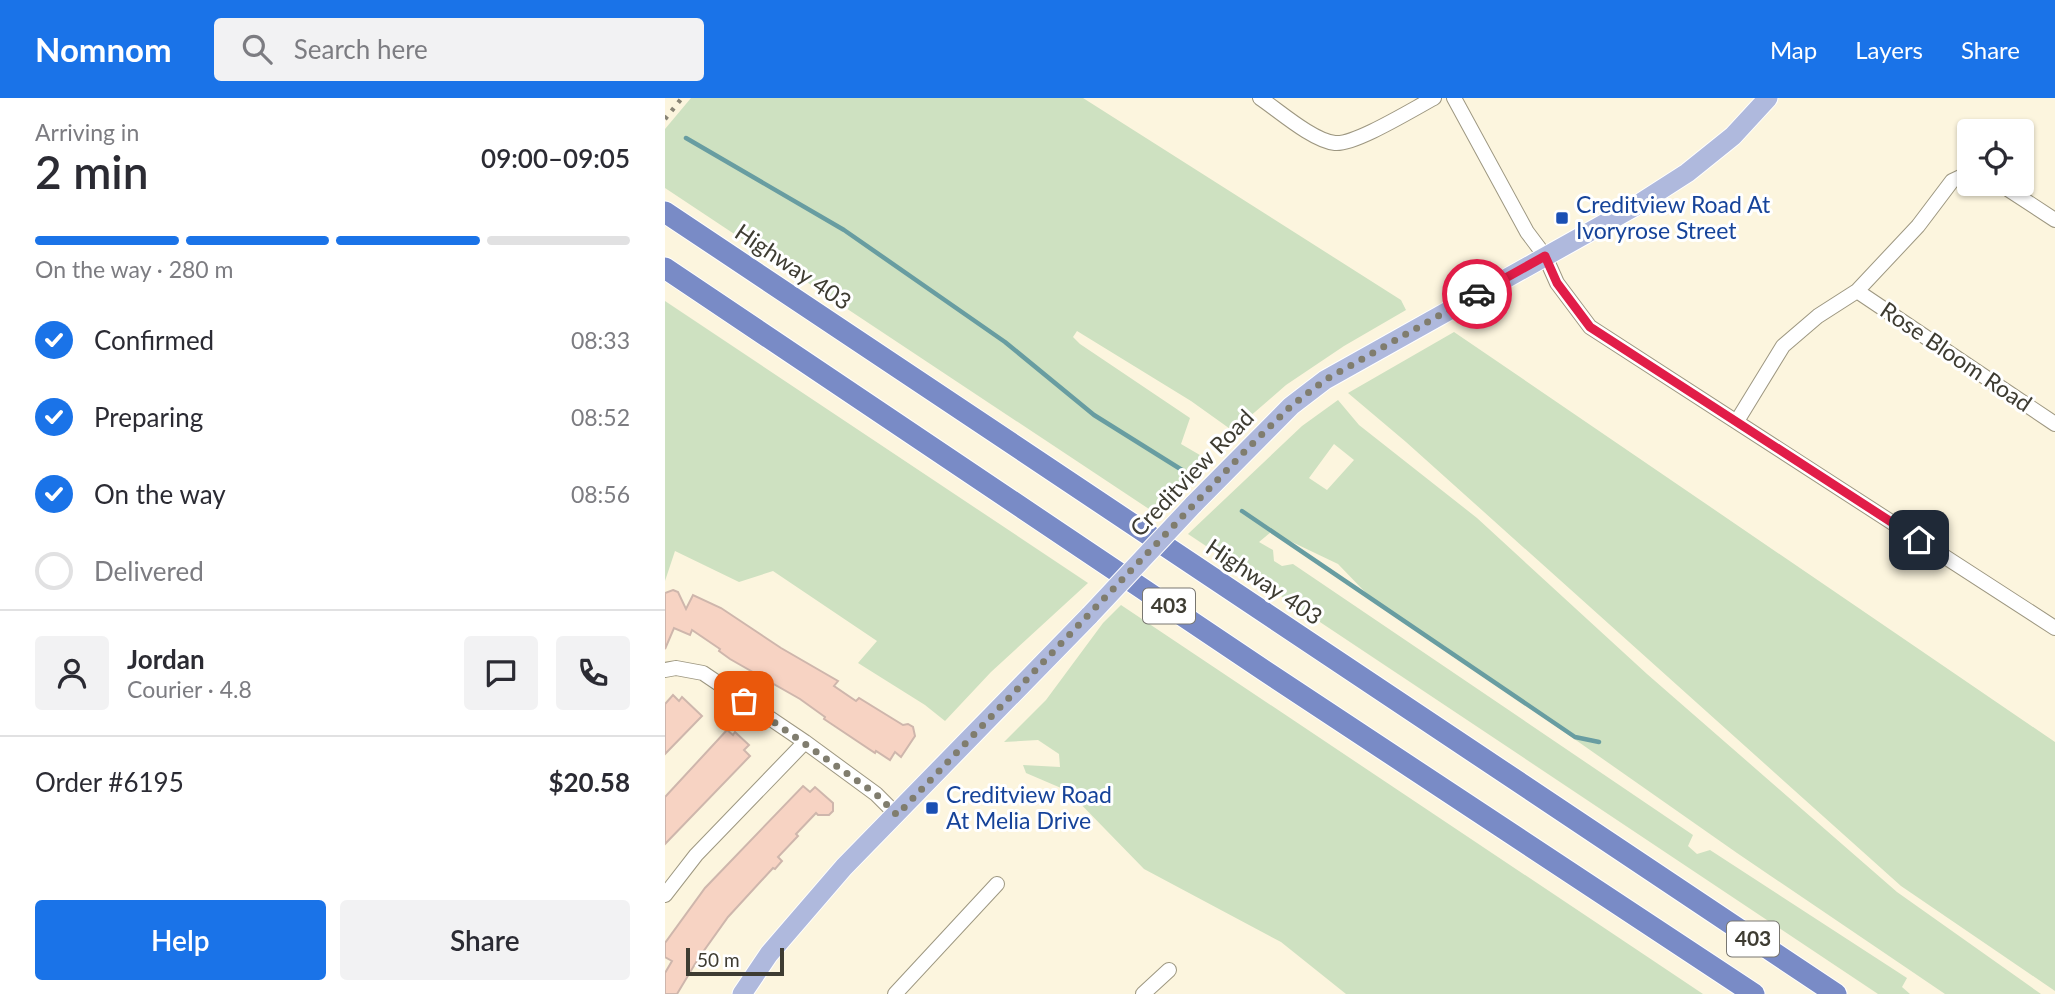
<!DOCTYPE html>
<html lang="en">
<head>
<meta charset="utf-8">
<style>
	body { margin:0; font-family:Lato,sans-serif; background:#f2f2f3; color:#2b2b33; height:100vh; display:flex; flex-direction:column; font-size:26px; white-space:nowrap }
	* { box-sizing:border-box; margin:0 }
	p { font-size:23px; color:#7c7c81 }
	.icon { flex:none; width:38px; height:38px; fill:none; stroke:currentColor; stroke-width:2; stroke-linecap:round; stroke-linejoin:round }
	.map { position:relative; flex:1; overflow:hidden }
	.sheet { display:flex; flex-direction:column; background:#fff; width:665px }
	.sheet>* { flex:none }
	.fabs { position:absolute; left:1292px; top:21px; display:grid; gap:14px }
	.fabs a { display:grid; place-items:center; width:77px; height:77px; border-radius:7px; background:#fff; box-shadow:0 2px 5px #0004; font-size:35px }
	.scale { position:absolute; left:21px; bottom:18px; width:98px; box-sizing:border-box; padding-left:7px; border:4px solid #3e3c32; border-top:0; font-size:19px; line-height:24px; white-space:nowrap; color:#3e3c32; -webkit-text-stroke:5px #fff; paint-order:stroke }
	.pin { position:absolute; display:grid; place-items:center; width:60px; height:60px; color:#fff; margin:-30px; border-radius:14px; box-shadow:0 4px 10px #0006 }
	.courier { position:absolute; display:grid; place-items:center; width:70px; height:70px; margin:-35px; border:5px solid #e11d48; border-radius:50%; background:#fff; color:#222; box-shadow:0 2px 9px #0007 }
	.headline em { font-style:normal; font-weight:600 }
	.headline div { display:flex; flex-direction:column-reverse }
	.headline { display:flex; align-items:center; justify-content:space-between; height:119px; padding:0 35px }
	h1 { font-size:46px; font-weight:600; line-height:52px }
	.bar { display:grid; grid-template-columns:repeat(4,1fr); gap:10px 7px; align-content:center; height:84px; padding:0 35px }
	.bar i { height:9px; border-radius:5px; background:#e1e1e2 }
	.bar .current { background:#1a73e8 }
	.bar p { grid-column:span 4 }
	.line { display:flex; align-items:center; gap:18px; padding:0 35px; border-top:2px solid #e1e1e2 }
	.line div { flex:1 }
	.round { display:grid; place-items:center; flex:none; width:74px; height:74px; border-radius:7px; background:#f2f2f3 }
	ol { padding:0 35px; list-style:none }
	li { display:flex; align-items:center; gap:21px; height:77px }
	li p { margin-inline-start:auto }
	li .icon { padding:7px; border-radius:50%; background:#1a73e8; color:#fff; stroke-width:4 }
	li:last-child { color:#7c7c81 }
	li i { width:38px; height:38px; border:4px solid #e1e1e2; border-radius:50% }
	.button { display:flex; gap:14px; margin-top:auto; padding:14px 35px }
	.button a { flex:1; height:80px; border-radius:7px; background:#1a73e8; color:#fff; font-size:28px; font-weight:600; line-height:80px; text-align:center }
	.button a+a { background:#f2f2f3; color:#2b2b33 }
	header { display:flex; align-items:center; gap:42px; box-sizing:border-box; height:98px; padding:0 35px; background:#1a73e8; color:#fff }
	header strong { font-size:33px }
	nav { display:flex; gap:38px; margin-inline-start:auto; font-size:24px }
	.search { width:490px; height:63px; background:#f2f2f3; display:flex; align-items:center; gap:18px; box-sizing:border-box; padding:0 24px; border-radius:7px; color:#7c7c81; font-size:26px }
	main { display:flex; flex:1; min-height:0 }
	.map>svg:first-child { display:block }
	.green { fill:#cee1c1; fill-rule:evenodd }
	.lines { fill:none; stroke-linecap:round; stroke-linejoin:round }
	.stream { stroke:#689da1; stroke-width:4.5 }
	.building { fill:#f7d3c3; stroke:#ceb6ac; stroke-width:2 }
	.minor-casing { stroke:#9d9781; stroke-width:16 }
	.major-casing { stroke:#fff; stroke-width:21 }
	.highway-casing { stroke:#fff; stroke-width:23 }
	.minor { stroke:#fff; stroke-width:14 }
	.major { stroke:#afb9dd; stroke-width:19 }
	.highway { stroke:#798bc6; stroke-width:21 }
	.rail { stroke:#888475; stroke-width:4.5; stroke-dasharray:3.5 7; stroke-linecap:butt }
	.major-bridge-casing { stroke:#fff; stroke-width:21; stroke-linecap:butt }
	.major-bridge { stroke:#afb9dd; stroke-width:19 }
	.done { stroke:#807d6e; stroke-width:7; stroke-dasharray:0 12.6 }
	.route { stroke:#e11d48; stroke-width:9 }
	.transit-dot { fill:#1a4fb4; stroke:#fff; stroke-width:2.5 }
	.labels { text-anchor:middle; stroke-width:6; stroke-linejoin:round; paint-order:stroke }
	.shield { fill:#fff; stroke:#787670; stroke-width:2 }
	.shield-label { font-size:21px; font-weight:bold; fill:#3e3c32 }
	.transit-label { font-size:23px; fill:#164399; stroke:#fff; text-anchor:start }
	.street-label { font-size:23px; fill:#3e3c32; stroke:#fff }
</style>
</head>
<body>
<header>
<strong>Nomnom</strong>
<div class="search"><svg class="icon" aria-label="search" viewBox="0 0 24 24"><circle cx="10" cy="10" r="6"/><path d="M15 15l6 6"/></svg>Search here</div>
<nav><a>Map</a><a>Layers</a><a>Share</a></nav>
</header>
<main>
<section class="sheet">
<div class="headline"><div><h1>2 min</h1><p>Arriving in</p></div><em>09:00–09:05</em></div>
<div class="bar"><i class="current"></i><i class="current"></i><i class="current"></i><i></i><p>On the way · 280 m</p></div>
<ol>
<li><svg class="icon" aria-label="check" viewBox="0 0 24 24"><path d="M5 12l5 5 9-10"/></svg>Confirmed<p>08:33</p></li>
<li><svg class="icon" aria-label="check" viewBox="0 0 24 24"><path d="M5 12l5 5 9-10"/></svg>Preparing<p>08:52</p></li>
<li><svg class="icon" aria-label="check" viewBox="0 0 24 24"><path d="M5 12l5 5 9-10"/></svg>On the way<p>08:56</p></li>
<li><i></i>Delivered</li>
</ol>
<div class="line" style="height:126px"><a class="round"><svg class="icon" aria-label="person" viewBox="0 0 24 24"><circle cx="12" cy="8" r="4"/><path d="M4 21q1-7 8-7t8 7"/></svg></a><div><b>Jordan</b><p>Courier · 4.8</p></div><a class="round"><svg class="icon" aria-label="chat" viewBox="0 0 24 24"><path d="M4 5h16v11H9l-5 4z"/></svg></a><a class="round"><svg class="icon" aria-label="phone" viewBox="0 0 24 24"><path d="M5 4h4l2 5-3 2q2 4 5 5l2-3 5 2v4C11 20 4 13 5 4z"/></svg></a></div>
<div class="line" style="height:91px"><div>Order #6195</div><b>$20.58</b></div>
<div class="button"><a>Help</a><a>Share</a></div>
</section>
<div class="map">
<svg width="1390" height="896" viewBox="0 0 1390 896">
	<rect width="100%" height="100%" fill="#fcf5de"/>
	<path class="green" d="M26,0H418L736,202L741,212L679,248L621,287L568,333L526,303L412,233L408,239L415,246L525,320L516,346L540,360L490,415L0,90V31Z
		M0,203L423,485L326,574L280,623L260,607L193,565L212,543L108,473L74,484L10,453L0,483Z
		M789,234L1390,644V893L1236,788L741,344L683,295Z
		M673,302L694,327L812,420L982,576L1232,794L1376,896H1280L1072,755L701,495L673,466L606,434L594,444L608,452L609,463L617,468L628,466L1028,737L1023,748L1032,756L1045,752L1242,880L1237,889L1245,896H1213L523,436L637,328ZM669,346L689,362L662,392L644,380Z
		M456,507L1038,896H681L616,844L479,771L403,693L361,675L358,667L395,669L394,656L373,642L339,644L381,602L438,525Z"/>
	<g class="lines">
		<path class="stream" d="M21,40L179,132L340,244L429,317L517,372
			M577,413L910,639L934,644"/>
	</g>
	<path class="building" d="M8,492L13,494L21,511L28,497L56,510L116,550L173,583L169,588L191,603L194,600L238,627L243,626L248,629L250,638L236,659L230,654L225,662L211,653L210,655L159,621L160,619L135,601L65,561L54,553L55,551L27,532L25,537L9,530L0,551V495Z
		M8,597L14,603L17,599L37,618L0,656V606Z
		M62,632L68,637L70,634L84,647L79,652L85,658L0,746V699Z
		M138,688L145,694L150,689L168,705V713L164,717H153L151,715L131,736L133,738L113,759L117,763L110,771L108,770L63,819L33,861L12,896H0V875L7,863L0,859V845L40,790Z"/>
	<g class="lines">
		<g class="minor-casing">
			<path id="minor" d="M595,0C613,12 648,43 670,45C690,47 748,11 769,0
				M789,0L862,134L880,158L892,185L925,229L1390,530
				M1335,86L1390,122
				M1192,193L1390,326
				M1072,323L1118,248L1153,218L1192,193L1253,128L1287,83L1304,75
				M0,572L11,570L38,575L140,644L211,696L232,717
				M0,797L31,757L140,644
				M230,896L332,786
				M478,896L504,872"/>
		</g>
		<g class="major-casing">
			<path id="major" d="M528,407L626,308L660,282L969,109L1022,75L1068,38L1103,0
				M77,896L104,856L179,769L425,517"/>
		</g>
		<g class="highway-casing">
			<path id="highway" d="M0,114L1171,896
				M0,170L600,573L1089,896"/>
		</g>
		<use href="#minor" class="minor"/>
		<use href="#major" class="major"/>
		<use href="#highway" class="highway"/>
		<path class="rail" d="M0,21L17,0"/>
		<g class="major-bridge-casing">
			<path id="major-bridge" d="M425,517L528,407"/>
		</g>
		<use href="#major-bridge" class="major-bridge"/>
	</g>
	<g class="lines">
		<path class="done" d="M79,603L211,696L232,717L582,351L626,308L660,282L812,196"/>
		<path class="route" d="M812,196L880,158L892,185L925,229L1254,442"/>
	</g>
	<g class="transit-dot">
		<rect x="890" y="113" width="14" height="14" rx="3.5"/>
		<rect x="260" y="703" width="14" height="14" rx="3.5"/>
	</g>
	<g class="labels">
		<g class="shield">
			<rect x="478" y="490.5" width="52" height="35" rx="5"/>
			<rect x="1062" y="823.5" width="52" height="35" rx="5"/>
		</g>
		<g class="shield-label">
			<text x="504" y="515">403</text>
			<text x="1088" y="848">403</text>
		</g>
		<g class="transit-label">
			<text x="911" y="115">Creditview Road At<tspan x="911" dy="26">Ivoryrose Street</tspan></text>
			<text x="281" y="705">Creditview Road<tspan x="281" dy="26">At Melia Drive</tspan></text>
		</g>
		<g class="street-label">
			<text transform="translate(128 169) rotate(34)" y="8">Highway 403</text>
			<text transform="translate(1291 259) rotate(34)" y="8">Rose Bloom Road</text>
			<text transform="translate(527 375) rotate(-46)" y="8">Creditview Road</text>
			<text transform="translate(599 484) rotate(34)" y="8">Highway 403</text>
		</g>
	</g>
</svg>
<div class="fabs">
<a><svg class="icon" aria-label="locate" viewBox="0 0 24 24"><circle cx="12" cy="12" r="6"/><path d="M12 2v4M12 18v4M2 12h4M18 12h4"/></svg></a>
</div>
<div class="scale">50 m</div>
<div class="pin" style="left:79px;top:603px;background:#ea580c"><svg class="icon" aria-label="bag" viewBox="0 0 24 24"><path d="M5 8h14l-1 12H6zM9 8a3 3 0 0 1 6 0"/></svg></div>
<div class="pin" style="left:1254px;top:442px;background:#1f2937"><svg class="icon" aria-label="home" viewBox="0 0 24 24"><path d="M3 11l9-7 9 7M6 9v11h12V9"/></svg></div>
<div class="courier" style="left:812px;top:196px"><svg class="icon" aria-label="car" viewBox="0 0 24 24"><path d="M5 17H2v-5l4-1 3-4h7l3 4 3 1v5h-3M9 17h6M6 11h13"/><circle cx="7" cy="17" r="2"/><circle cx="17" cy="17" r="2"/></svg></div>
</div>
</main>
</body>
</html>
